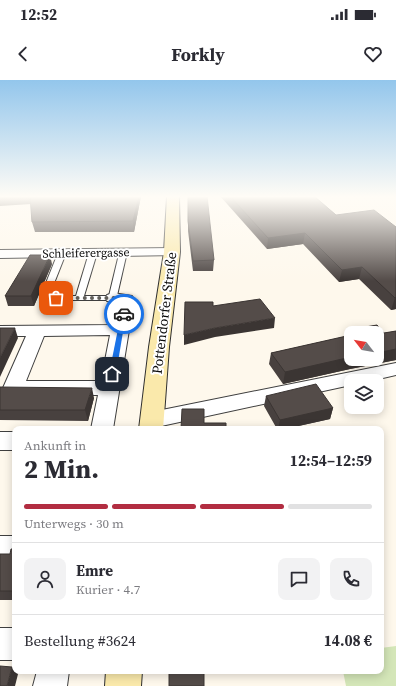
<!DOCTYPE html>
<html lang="de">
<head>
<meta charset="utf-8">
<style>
	body { margin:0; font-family:"Source Serif 4",serif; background:#f2f2f3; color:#2b2b33; height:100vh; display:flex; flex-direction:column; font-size:15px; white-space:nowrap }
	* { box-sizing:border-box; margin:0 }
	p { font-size:13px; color:#7c7c81 }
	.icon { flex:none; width:22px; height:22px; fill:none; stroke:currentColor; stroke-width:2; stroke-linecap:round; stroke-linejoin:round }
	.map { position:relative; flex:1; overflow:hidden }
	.side { position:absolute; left:12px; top:346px; width:372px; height:248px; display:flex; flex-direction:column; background:#fff; border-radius:8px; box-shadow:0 2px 10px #0003 }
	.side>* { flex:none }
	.needle { width:26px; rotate:301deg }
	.controls { position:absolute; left:344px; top:246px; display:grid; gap:8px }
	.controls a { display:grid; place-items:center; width:40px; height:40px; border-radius:8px; background:#fff; box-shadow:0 2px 10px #0003; font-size:20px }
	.pin { position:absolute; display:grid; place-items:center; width:34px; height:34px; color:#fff; margin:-17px; border-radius:8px; box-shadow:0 2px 6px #0006 }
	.courier { position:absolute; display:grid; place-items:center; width:40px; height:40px; margin:-20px; border:3px solid #1a73e8; border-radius:50%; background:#fff; color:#222; box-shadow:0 1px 5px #0007 }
	.summary em { font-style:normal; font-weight:700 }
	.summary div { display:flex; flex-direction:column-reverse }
	.summary { display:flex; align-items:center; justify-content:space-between; height:68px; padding:0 12px }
	h1 { font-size:26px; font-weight:700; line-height:30px }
	.bar { display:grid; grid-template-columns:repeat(4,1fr); gap:6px 4px; align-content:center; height:48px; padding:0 12px }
	.bar i { height:5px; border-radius:3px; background:#e1e1e2 }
	.bar .on { background:#b22d41 }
	.bar p { grid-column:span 4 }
	.line { display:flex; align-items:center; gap:10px; padding:0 12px; border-top:1px solid #e1e1e2 }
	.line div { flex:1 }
	.round { display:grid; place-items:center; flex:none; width:42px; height:42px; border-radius:8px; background:#f2f2f3 }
	.status { display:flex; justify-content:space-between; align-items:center; height:28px; padding:0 20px; background:#fff; direction:ltr }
	.status svg { height:11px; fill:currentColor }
	header { display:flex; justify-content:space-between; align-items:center; height:52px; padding:0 12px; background:#fff; font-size:18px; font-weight:700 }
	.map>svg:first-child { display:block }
	.green { fill:#d4e6b8 }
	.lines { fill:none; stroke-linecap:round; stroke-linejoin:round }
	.service-casing { stroke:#3f3f3f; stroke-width:2 }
	.minor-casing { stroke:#3f3f3f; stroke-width:2 }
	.secondary-casing { stroke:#2e2e2e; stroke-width:2 }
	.service { fill:#fff; fill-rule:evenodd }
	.minor { fill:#fff; fill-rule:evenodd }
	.secondary { fill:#fae9ab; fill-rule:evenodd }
	.wall { fill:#48413f; fill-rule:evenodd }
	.shaded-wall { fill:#3b3533 }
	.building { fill:#544c49; stroke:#3b3533 }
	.route { fill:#1a73e8 }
	.done { stroke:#615f5a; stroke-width:4; stroke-dasharray:0 7.2 }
	.labels { text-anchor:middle; stroke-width:4; stroke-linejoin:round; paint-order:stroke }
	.far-street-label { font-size:12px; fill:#0c0c0c; stroke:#fff }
	.street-label { font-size:14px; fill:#0c0c0c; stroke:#fff }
</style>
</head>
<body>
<div class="status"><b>12:52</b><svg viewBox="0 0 49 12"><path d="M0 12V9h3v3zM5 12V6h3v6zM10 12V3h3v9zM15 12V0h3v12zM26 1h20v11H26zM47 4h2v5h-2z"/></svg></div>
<header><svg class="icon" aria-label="back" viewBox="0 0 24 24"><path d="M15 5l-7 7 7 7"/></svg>Forkly<svg class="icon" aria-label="heart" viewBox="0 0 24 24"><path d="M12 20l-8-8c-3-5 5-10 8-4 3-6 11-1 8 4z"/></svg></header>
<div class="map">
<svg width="396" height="606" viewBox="0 0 396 606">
	<rect width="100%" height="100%" fill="#fef8ec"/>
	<path class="green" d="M396,566V606H346L343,591H381V568Z"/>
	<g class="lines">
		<g class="service-casing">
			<path id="service" d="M120,170H126L127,172L116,220H44L40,218L58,173L62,171L66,173L49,216H76L89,173L93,171L97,173L84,216H109Z"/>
		</g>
		<g class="minor-casing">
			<path id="minor" d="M172,168L177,169L179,172L177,175L0,178V170Z
				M113,213L132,216L134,219L113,349H91L98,315H13L6,313L3,308L26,256H0V246L113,245L117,223L107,221L105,218L107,215ZM110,255L101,301H26L44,256Z
				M396,283V295L370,301H351V305L152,348L144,346L141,340L144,334L152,332Z
				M0,352H15V370H0Z
				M0,456H15V482H0Z
				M0,548H15V580H0Z
				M37,591H69L67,606H33Z"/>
		</g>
		<g class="secondary-casing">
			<path id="secondary" d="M167,116H179L180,172L169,267L163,349H139L149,267L164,172Z
				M106,591H142L141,606H105Z"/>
		</g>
		<use href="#service" class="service"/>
		<use href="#minor" class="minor"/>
		<use href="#secondary" class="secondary"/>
	</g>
	<path class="wall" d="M0,116H141L134,152H35L32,142L31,124L0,126Z
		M188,116L214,180L213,191H193L188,151Z
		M220,116H314L336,135L396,147V229L391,230L359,199L339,202L303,164L267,169Z
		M52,184L34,226H8L5,216Z
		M348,250L384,253L396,251V280L350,289L283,304L269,284L271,273L347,256ZM351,253L377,279H351Z
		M0,307L94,318L88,341L0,340Z
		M266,316L333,328L330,339L285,349H277L264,326Z
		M15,469V520H0V474H10Z"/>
	<path class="shaded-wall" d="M139,116H141L134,152L133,141Z
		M305,153L303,164L267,169L268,158Z
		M50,175L52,184L34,226L31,216Z
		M362,187L359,199L339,202L342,190Z
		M396,217V229L391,230L395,218Z
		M275,238L274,248L215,257L184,265V255L215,248Z
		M15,248L18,258L0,297V278Z
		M396,269V280L350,289L283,304L285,292L351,277V279H377V273Z
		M92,308L94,318L88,341L85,330Z
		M333,328L330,339L285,349H278L280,340Z
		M12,587L18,594L15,606H7Z"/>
	<path class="building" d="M30,116H139L133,141L32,142Z
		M188,116H207L214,180L193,181L188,141Z
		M230,116H314L336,135L374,130L396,147V217L395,218L362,187L342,190L305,153L268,158Z
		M30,175H50L31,216H5Z
		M260,219L275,238L215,248L184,255L185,222H213V226Z
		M377,245L384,253L396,251V269L377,273V253H351L348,250Z
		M0,248H15L0,278Z
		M351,255V277L285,292L271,273Z
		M316,304L333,328L280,340L266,316Z
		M0,307L92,308L85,330H0Z
		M182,329H204V343H226V349H181Z
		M11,469H15V511H0V474H10Z
		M0,586L12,587L7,606H0Z
		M169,591H204V606H169Z"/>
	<linearGradient id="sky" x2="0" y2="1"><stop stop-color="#93c6ec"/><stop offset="0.58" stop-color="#fffcf6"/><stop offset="1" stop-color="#fffcf6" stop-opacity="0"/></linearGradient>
	<rect width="396" height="201" fill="url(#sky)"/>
	<path class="route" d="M124,232L126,234L116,294L112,296L109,294L121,234Z"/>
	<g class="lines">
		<path class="done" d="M56,218H113L126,219L124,234"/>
	</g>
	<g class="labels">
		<g class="far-street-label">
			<text transform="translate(86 173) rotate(-1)" y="4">Schleiferergasse</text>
		</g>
		<g class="street-label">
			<text transform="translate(164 233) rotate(-83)" y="5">Pottendorfer Straße</text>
		</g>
	</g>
</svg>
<div class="controls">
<a><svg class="needle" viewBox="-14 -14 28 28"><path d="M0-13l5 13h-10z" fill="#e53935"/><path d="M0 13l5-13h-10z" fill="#7c7c81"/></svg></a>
<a><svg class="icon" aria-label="layers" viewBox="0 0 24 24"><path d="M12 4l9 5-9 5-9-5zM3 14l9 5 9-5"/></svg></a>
</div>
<div class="pin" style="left:56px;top:218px;background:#ea580c"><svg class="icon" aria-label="bag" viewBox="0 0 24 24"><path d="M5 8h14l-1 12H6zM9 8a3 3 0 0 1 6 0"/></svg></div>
<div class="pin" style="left:112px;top:294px;background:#1f2937"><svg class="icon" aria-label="home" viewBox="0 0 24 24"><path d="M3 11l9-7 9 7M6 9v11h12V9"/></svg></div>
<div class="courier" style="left:124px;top:234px"><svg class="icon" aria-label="car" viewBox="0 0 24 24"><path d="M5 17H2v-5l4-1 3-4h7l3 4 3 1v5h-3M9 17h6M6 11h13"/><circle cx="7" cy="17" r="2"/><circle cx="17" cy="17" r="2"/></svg></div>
<section class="side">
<div class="summary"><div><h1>2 Min.</h1><p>Ankunft in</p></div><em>12:54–12:59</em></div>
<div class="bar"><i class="on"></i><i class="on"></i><i class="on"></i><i></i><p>Unterwegs · 30 m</p></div>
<div class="line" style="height:72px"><a class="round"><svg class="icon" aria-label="person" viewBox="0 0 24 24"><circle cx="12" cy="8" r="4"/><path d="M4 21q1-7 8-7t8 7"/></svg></a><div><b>Emre</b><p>Kurier · 4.7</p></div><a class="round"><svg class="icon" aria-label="chat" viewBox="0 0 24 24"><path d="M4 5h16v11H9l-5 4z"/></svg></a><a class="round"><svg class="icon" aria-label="phone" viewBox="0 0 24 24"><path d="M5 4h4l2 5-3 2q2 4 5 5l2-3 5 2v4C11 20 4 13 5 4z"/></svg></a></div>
<div class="line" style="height:52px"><div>Bestellung #3624</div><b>14.08 €</b></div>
</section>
</div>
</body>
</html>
